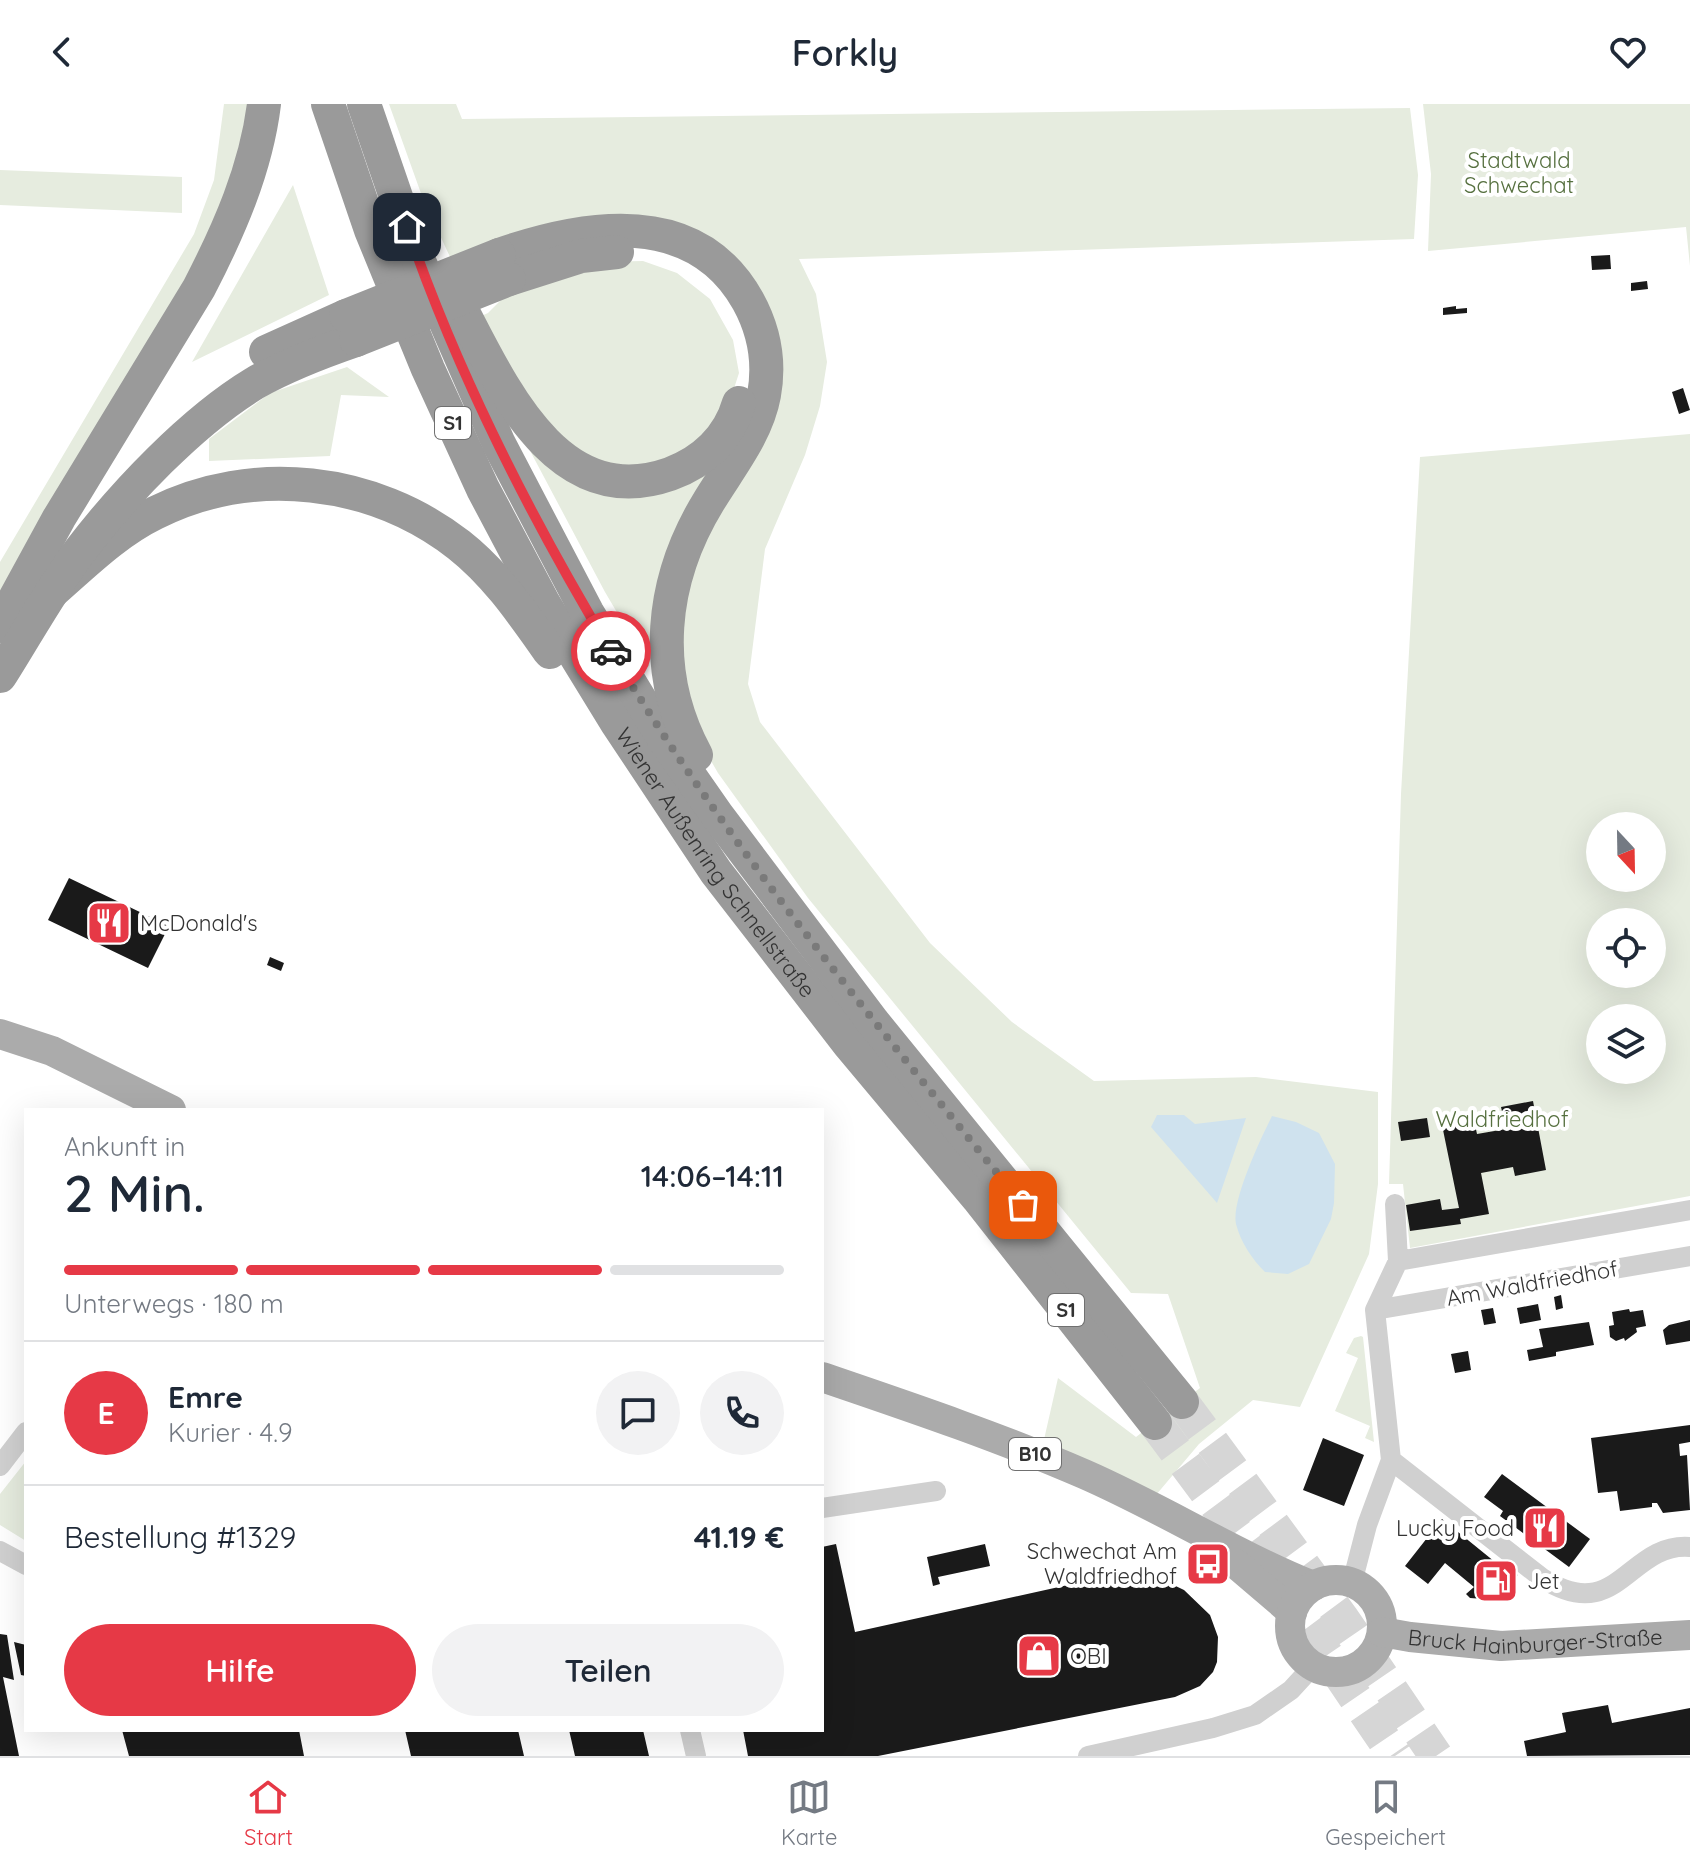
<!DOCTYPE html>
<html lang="de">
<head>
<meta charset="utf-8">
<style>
	body { margin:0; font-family:Quicksand,sans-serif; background:#f2f2f3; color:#1f2937; height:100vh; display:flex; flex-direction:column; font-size:30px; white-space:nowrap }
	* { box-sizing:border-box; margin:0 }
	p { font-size:26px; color:#747a83 }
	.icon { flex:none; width:44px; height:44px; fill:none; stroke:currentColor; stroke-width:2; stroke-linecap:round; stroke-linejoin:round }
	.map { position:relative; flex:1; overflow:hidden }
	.drawer { position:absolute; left:24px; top:1004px; width:800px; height:624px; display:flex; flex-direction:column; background:#fff; border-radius:0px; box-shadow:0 8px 32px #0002 }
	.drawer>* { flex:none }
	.needle { width:52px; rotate:158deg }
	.tools { position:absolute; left:1586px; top:708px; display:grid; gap:16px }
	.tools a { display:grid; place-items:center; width:80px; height:80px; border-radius:50%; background:#fff; box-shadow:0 8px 32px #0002; font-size:40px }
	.pin { position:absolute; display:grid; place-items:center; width:68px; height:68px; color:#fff; margin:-34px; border-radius:16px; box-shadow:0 4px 12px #0006 }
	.courier { position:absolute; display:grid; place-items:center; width:80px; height:80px; margin:-40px; border:6px solid #e63946; border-radius:50%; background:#fff; color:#222; box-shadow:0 2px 10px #0007 }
	.headline em { font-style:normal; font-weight:600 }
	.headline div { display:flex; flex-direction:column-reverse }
	.headline { display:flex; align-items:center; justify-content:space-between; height:136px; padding:0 40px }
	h1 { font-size:52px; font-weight:600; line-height:60px }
	.bar { display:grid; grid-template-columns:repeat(4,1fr); gap:12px 8px; align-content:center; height:96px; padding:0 40px }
	.bar i { height:10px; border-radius:6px; background:#e0e1e3 }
	.bar .active { background:#e63946 }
	.bar p { grid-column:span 4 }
	.line { display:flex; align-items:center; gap:20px; padding:0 40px; border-top:2px solid #e0e1e3 }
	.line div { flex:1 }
	.round { display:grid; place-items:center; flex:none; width:84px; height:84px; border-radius:42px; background:#f2f2f3 }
	.button { display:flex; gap:16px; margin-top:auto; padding:16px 40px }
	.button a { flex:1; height:92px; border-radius:48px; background:#e63946; color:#fff; font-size:32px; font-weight:600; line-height:92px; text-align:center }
	.button a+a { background:#f2f2f3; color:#1f2937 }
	header { display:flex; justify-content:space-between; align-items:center; height:104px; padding:0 40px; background:#fff; font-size:36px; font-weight:600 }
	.tabs { display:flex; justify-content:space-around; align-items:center; height:112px; border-top:2px solid #e0e1e3; background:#fff; font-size:22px; color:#747a83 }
	.tabs a { display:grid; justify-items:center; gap:4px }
	.tabs .active { color:#e63946 }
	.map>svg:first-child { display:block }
	.green { fill:#e6ecdf; fill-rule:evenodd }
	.water { fill:#cfe2ee }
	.building { fill:#1a1a1a }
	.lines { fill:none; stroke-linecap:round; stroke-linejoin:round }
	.motorway-tunnel { stroke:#d6d6d6; stroke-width:34; stroke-dasharray:34 17; stroke-linecap:butt }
	.minor { stroke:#d0d0d0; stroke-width:20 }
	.primary { stroke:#ababab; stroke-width:30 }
	.motorway { stroke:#9a9a9a; stroke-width:34 }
	.motorway-bridge { stroke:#9a9a9a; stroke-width:34 }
	.done { stroke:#7a7a7a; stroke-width:8; stroke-dasharray:0 14.4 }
	.route { stroke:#e63946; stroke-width:10 }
	.labels { text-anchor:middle; stroke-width:8; stroke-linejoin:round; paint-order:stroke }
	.shield { fill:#fff; stroke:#707070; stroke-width:2 }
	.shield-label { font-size:20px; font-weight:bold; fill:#333 }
	.park-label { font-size:22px; fill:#56703f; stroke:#fff }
	.street-label { font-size:22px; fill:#333; stroke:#fff }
	.poi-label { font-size:22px; fill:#333; stroke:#fff; text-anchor:start }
</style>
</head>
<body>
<header><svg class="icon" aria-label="back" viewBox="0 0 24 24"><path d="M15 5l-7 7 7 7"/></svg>Forkly<svg class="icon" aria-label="heart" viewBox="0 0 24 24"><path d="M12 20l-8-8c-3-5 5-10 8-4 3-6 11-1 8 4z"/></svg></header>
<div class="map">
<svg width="1690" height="1652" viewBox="0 0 1690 1652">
	<rect width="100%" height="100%" fill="#fff"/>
	<path class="green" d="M224,0H251L248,31L201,159L0,492V458L194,130L214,76Z
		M389,0H456L462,15L1410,4L1418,71L1414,135L799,155L816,190L827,258L820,302L805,351L765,445L748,580L760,618L930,839L1012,918L1094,977L1256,973L1378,988V1080L1369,1150L1300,1303L1253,1296L1199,1340L1156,1391L1043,1340L1058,1274L1136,1333L1200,1284L1168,1190L1131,1189L808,794L718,669L684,610L675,571L686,467L778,279L692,125L451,155L423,95Z
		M1423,0H1690V162L1686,123L1428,147L1431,70Z
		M0,66L182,73V109L0,101Z
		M293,81L329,191L192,258Z
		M643,157L677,169L710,195L733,236L739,269L727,306L709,333L652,366L600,363L538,314L479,213L488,209L504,193L594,158Z
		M347,263L389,293L341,291L330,352L209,357V335L270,289Z
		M1690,330V1092L1410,1144L1403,1080H1389L1401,690L1420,353ZM1600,722H1652V774H1600ZM1600,818H1652V870H1600ZM1600,914H1652V966H1600Z
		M527,341L578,376L728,341L654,503L649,563L605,488Z
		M1361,1232L1363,1233L1374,1338L1365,1334L1370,1322L1335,1307L1358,1254L1346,1249L1354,1234Z
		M26,1357V1437L0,1421V1390Z"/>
	<path class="water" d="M1157,1011H1184L1195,1020L1246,1014L1217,1099L1151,1023Z
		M1272,1012L1296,1018L1319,1029L1335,1060L1334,1099L1331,1115L1309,1160L1288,1170L1265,1168C1252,1155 1241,1139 1236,1120C1231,1097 1261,1034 1272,1012Z"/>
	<path class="building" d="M1610,151L1611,165L1592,166L1591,152Z
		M1647,177L1648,185L1631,187V179Z
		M1456,202V205L1467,204V209L1443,211V204Z
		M1683,284L1690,306L1679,310L1672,288Z
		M69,774L169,822L148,864L48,816Z
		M270,853L284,859L281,867L267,861Z
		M1533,997L1546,1066L1515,1072L1513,1063L1481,1069L1489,1110L1460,1115L1461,1120L1410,1127L1406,1101L1440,1095L1442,1106L1459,1104L1442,1021L1474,1016L1477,1030L1506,1025L1501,1003Z
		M1427,1014L1430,1033L1401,1037L1398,1018Z
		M1561,1191L1563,1204L1556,1206L1554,1193Z
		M1538,1200L1541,1216L1520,1220L1517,1204Z
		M1493,1204L1496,1219L1484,1221L1481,1206Z
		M1629,1205L1630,1208L1643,1206L1646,1222L1636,1224L1637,1228L1625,1237L1624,1234L1616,1237L1610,1233L1609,1222L1614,1221L1612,1208Z
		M1690,1216V1237L1666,1241L1663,1226L1669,1221Z
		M1589,1218L1594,1241L1556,1248V1252L1529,1257L1527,1246L1543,1243L1539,1225Z
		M1468,1247L1471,1266L1455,1269L1451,1250Z
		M1690,1321V1338L1679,1340L1680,1352L1687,1351L1690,1406L1663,1409L1657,1399H1652V1403L1620,1407L1617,1387L1598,1389L1591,1334Z
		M1323,1334L1364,1351L1344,1402L1303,1386Z
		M1502,1370L1590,1435L1569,1463L1500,1412L1503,1407L1484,1393Z
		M1442,1415L1495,1458L1499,1456L1518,1471L1498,1496L1470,1494L1466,1490L1474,1483L1445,1459L1428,1480L1405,1462Z
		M836,1440L855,1528L1140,1465L1184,1486L1210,1511L1218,1533L1217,1558L1213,1568L1200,1582L1175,1593L878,1652H748L743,1626H822V1443Z
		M985,1440L990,1462L938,1473L940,1480L933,1482L927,1453Z
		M0,1530L7,1531L14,1576L3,1573L19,1652H0Z
		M14,1538L26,1541V1572L21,1571Z
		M1608,1601L1612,1619L1690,1604V1651L1527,1652L1524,1637L1566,1628L1562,1609Z
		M122,1626H299L304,1652H129Z
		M405,1626H518L524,1652H411Z
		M569,1626H643L649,1652H575Z"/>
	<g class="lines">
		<path class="motorway-tunnel" d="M1182,1298L1342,1514L1436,1652
			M1155,1319L1315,1534L1395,1652"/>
		<path class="minor" d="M1398,1157L1690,1106
			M1375,1206L1690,1152
			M1391,1356L1542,1474C1618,1523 1628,1438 1690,1443
			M0,1362L26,1328
			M822,1404L936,1387
			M0,1447L26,1461
			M1352,1479L1367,1421L1391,1356L1375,1206L1398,1157L1395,1100
			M690,1626L696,1652
			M1088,1652L1213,1624L1255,1611L1291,1586L1313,1562"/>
		<g class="primary">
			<path d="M0,930L52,947L171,1006"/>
			<path d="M822,1273C910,1303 999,1333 1084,1370C1162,1404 1234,1450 1313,1482"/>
			<path d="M1236,1460L1292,1508"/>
			<circle cx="1336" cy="1522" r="46"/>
			<path id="s1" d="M1382,1528L1410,1533L1501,1542L1690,1531"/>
		</g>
		<g class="motorway">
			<path id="s2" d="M328,0L371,126L428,265L483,385L544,500L617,619L716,768L849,940L978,1094L1155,1319"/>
			<path d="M364,0L415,148L499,340L587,508L664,635L717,711L873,918L1182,1298"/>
			<path d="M499,151C585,121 695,102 748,197C764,226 770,258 764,291C757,330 729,364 709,397C660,477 651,568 696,651"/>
			<path d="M509,175L581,152L617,148"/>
			<path d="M454,191C498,273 553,411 670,370C703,358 729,334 739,299"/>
			<path d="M266,248L346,212"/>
			<path d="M53,487C85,459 116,428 155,409C253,360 373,374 459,441C496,470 523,510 550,548"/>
			<path d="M0,522L59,414L199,184C229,126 256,65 264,0"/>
			<path d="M0,572C26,531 50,487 79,448C123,390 192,317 255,279C287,261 321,248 356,236"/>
		</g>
		<path class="motorway-bridge" d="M346,212L499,151
			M356,236L509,175"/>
	</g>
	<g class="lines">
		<path class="done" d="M611,547C729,745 878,922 1023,1101"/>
		<path class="route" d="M407,123C458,271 531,414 611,547"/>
	</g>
	<defs>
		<g id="restaurant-square" transform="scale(2.3)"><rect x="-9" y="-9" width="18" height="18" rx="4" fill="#e63946" stroke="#fff"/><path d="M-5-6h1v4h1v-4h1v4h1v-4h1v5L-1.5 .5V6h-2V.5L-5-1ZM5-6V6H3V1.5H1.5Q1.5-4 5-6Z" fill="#fff"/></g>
		<g id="bus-square" transform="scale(2.3)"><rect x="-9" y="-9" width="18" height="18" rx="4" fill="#e63946" stroke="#fff"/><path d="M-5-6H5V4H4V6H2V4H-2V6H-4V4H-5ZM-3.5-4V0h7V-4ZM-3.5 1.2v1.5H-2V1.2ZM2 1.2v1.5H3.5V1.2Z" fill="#fff"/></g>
		<g id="fuel-square" transform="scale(2.3)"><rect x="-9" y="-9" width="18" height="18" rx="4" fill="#e63946" stroke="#fff"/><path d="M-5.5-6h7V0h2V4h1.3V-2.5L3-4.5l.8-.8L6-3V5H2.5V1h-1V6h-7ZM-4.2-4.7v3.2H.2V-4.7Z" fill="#fff"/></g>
		<g id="shop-square" transform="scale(2.3)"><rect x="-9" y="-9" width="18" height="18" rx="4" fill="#e63946" stroke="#fff"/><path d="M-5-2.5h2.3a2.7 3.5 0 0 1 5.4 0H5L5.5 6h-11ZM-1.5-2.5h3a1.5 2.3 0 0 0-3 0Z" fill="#fff"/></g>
	</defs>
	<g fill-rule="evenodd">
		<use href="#restaurant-square" x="109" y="819"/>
		<use href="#restaurant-square" x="1545" y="1424"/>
		<use href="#bus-square" x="1208" y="1460"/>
		<use href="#fuel-square" x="1496" y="1477"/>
		<use href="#shop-square" x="1039" y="1552"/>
	</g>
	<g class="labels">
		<g class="shield">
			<rect x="435" y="303" width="36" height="32" rx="6"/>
			<rect x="1048" y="1190" width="36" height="32" rx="6"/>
			<rect x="1009" y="1334" width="52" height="32" rx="6"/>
		</g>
		<g class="shield-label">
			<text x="453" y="326">S1</text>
			<text x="1066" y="1213">S1</text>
			<text x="1035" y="1357">B10</text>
		</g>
		<g class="park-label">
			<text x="1519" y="64">Stadtwald<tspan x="1519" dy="25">Schwechat</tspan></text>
			<text x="1502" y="1023">Waldfriedhof</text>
		</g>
		<g class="street-label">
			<text dy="8" stroke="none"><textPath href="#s2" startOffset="856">Wiener Außenring Schnellstraße</textPath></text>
			<text transform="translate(1532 1179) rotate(-10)" y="8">Am Waldfriedhof</text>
			<text dy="8" stroke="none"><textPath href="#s1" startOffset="154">Bruck Hainburger-Straße</textPath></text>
		</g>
		<g class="poi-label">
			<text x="140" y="827">McDonald's</text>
			<text x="1514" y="1432" text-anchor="end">Lucky Food</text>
			<text x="1177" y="1455" text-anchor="end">Schwechat Am<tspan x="1177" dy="25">Waldfriedhof</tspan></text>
			<text x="1527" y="1485">Jet</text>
			<text x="1070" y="1560">OBI</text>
		</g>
	</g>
</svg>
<div class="tools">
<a><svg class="needle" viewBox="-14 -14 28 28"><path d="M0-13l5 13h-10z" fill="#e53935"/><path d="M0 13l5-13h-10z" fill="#747a83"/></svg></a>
<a><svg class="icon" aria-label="locate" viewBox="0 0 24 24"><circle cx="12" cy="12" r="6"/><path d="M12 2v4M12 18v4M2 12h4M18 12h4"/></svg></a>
<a><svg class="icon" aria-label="layers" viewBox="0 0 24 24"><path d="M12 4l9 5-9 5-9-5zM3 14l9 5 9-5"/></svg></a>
</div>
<div class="pin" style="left:1023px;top:1101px;background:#ea580c"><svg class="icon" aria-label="bag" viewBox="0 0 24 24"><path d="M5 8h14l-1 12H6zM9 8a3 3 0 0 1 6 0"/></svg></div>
<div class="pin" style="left:407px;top:123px;background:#1f2937"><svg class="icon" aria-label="home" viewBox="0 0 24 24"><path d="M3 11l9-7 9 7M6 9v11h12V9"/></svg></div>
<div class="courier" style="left:611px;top:547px"><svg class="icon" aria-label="car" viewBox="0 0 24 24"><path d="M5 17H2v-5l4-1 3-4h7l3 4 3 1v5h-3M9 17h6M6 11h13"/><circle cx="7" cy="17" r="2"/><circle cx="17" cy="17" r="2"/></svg></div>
<section class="drawer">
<div class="headline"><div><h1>2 Min.</h1><p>Ankunft in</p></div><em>14:06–14:11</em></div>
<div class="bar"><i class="active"></i><i class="active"></i><i class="active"></i><i></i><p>Unterwegs · 180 m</p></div>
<div class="line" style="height:144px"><b class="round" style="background:#e63946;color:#fff">E</b><div><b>Emre</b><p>Kurier · 4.9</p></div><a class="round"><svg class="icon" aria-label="chat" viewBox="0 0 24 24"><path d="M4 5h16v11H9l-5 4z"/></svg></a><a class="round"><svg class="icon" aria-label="phone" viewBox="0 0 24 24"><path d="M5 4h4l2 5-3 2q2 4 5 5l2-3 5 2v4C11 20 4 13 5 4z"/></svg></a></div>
<div class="line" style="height:104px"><div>Bestellung #1329</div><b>41.19 €</b></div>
<div class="button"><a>Hilfe</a><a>Teilen</a></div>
</section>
</div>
<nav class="tabs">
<a class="active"><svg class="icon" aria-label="home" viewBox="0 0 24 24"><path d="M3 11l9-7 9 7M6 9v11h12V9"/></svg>Start</a>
<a><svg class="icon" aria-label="map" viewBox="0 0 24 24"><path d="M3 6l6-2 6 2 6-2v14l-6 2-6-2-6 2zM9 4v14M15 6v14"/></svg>Karte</a>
<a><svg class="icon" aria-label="saved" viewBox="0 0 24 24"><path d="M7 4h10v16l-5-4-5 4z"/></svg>Gespeichert</a>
</nav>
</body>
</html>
